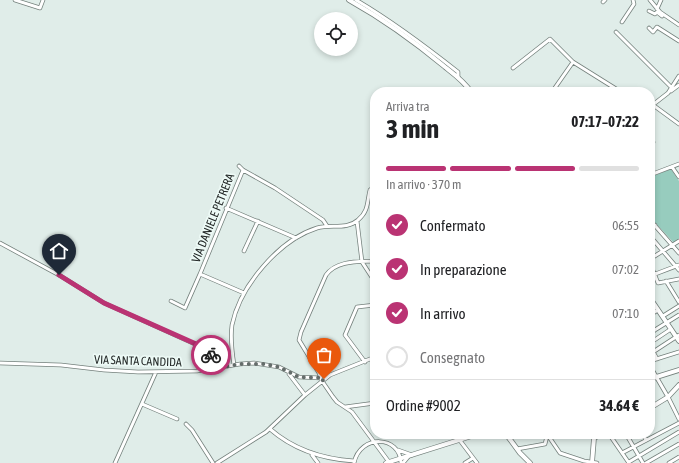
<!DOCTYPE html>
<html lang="it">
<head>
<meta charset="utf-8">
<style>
	body { margin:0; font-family:"Asap Condensed",sans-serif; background:#f2f2f2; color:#202124; height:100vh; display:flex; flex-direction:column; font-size:15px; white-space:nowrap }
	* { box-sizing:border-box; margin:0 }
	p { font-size:13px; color:#757577 }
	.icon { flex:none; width:22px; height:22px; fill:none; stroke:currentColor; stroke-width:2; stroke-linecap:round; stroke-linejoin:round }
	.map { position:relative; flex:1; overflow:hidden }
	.sheet { position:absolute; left:370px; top:87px; width:285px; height:352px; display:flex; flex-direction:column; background:#fff; border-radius:16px; box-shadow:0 2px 6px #0003 }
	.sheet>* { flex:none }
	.buttons { position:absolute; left:314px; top:12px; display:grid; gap:8px }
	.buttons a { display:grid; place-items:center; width:44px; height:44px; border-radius:50%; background:#fff; box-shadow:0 2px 6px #0003; font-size:20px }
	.pin { position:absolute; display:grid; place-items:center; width:34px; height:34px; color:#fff; margin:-41px -17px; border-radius:50% 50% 50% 0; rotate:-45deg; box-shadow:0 0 4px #0007 }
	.pin .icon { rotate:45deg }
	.courier { position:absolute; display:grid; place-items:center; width:40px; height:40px; margin:-20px; border:3px solid #ba3373; border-radius:50%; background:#fff; color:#222; box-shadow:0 1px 5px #0007 }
	.summary em { font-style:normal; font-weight:700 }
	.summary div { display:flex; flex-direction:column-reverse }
	.summary { display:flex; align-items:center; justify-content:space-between; height:68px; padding:0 16px }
	h1 { font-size:26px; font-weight:700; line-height:30px }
	.bar { display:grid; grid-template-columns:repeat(4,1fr); gap:6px 4px; align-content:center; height:48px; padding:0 16px }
	.bar i { height:5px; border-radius:3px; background:#e0e0e0 }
	.bar .on { background:#ba3373 }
	.bar p { grid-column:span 4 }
	.line { display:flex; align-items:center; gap:10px; padding:0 16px; border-top:1px solid #e0e0e0 }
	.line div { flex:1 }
	ol { padding:0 16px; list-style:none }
	li { display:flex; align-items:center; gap:12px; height:44px }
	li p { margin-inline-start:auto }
	li .icon { padding:4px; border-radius:50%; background:#ba3373; color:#fff; stroke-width:4 }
	li:last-child { color:#757577 }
	li i { width:22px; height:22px; border:2px solid #e0e0e0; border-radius:50% }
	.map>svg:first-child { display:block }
	.green { fill:#97ccbe }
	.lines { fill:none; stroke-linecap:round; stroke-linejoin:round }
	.street-casing { stroke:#74807c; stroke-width:4.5 }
	.secondary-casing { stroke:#74807c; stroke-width:5.5 }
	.street { stroke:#fff; stroke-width:3 }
	.secondary { stroke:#fff; stroke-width:4 }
	.done { stroke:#656d6b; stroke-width:4; stroke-dasharray:0 7.2 }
	.route { stroke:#ba3373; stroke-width:5 }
	.labels { text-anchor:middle; stroke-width:3.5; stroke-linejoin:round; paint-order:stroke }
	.street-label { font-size:12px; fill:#232827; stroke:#edfaf6 }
</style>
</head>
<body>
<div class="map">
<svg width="679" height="463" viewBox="0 0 679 463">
	<rect width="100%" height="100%" fill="#e0ede9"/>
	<path class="green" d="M671,169L679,181V240L674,243L650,217V177Z"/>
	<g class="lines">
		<g class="street-casing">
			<path id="street" d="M15,0L40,8L43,0
				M356,0C392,21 425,46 458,72V77
				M650,0L660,12L679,25
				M603,2L605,0
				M657,9L661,0
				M649,11L655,14L657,12L662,16
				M622,22L634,4L633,0
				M649,28L653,32L657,27L679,41
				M616,32L672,88
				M513,68L550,39L573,62L621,92
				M671,91L679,85
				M552,92L573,62
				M653,105L679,124
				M650,107L668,93L679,76
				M650,144L653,142
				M239,166L243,170L275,188L323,220L327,226
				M672,167L679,177
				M650,175L679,164
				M226,208L296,238
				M650,220L679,253
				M357,221L362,262L375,282
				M650,230L655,225
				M650,236L679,270
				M0,243L59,275L104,303L208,350L211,356L213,369
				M650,245L655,242
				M244,251L258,221
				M650,259L679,241
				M375,261C358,262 337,260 326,275L301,332L299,340L319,373L322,381L333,397L337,402L352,412L389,462
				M650,263L658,283L679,279
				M200,274L243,170
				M650,276L679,265
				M666,281L679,302
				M171,301L185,308L200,274L244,293
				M650,315L658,310
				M663,316L679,306
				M650,326L654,331
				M650,333L679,315
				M650,343L671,329
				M650,346L657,359
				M653,352L679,335
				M650,361L679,352
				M365,362L345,335L357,307L375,305
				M0,363L61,365L104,370L138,372L197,371L240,364L254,363L279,367L299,377L321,378
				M234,365C232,352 230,339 232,325C240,286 279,240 317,228C331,224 347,230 358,220C369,211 367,201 370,190L375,186
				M650,366L668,397L679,419
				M289,374L305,395
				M142,404L177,419
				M345,407L375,403
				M186,424L192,430L213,463
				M270,429C294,450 323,459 354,461
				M455,434L477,463
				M547,434L560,453L584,461L597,463
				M609,434L629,463
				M626,434L643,463
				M643,434L646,440
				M517,449L545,444L547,436
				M398,450L412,455
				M622,453L679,423
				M312,455L318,463
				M629,462L679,432
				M115,463L156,372
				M217,463L266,432L305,395L330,375L375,357
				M354,463C360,434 400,435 401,463
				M403,463L408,457
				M465,463L473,458
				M646,463L679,444
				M669,463L679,457"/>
		</g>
		<g class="secondary-casing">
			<path id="secondary" d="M349,0C383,19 415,42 445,67C454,74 465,82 471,92
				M650,298L679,341
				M650,379L679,370
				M650,408L668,397L679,385
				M506,434L520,453L530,463
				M386,463L478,434
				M592,463L594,438L602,434"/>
		</g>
		<use href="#street" class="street"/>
		<use href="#secondary" class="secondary"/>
	</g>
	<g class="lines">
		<path class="done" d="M211,355L213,369L240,364H263L279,367L299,377L321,378L322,381L324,379"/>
		<path class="route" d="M59,275L104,303L205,348L208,350L211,355"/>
	</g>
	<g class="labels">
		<g class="street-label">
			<text transform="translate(213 218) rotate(-68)" y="4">VIA DANIELE PETRERA</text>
			<text transform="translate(138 361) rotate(2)" y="4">VIA SANTA CANDIDA</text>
		</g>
	</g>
</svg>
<div class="buttons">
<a><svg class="icon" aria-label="locate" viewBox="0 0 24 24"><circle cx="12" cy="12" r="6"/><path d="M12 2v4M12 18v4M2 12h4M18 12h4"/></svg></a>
</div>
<div class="pin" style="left:324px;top:379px;background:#ea580c"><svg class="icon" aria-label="bag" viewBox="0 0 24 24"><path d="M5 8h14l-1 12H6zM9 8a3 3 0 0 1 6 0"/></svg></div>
<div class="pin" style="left:59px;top:275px;background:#1f2937"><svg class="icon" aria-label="home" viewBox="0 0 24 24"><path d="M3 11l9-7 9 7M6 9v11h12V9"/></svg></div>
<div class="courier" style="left:211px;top:355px"><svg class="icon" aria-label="bike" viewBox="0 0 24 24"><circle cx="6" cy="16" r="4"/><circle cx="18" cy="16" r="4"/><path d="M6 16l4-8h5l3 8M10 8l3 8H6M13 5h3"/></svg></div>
<section class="sheet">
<div class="summary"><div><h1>3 min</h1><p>Arriva tra</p></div><em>07:17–07:22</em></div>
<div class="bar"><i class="on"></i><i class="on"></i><i class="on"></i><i></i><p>In arrivo · 370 m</p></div>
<ol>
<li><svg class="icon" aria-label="check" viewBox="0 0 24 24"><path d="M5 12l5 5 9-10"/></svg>Confermato<p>06:55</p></li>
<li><svg class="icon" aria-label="check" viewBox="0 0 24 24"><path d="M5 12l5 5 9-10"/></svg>In preparazione<p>07:02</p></li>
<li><svg class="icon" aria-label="check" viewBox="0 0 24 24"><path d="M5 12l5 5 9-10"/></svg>In arrivo<p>07:10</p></li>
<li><i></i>Consegnato</li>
</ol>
<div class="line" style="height:52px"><div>Ordine #9002</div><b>34.64 €</b></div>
</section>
</div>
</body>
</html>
